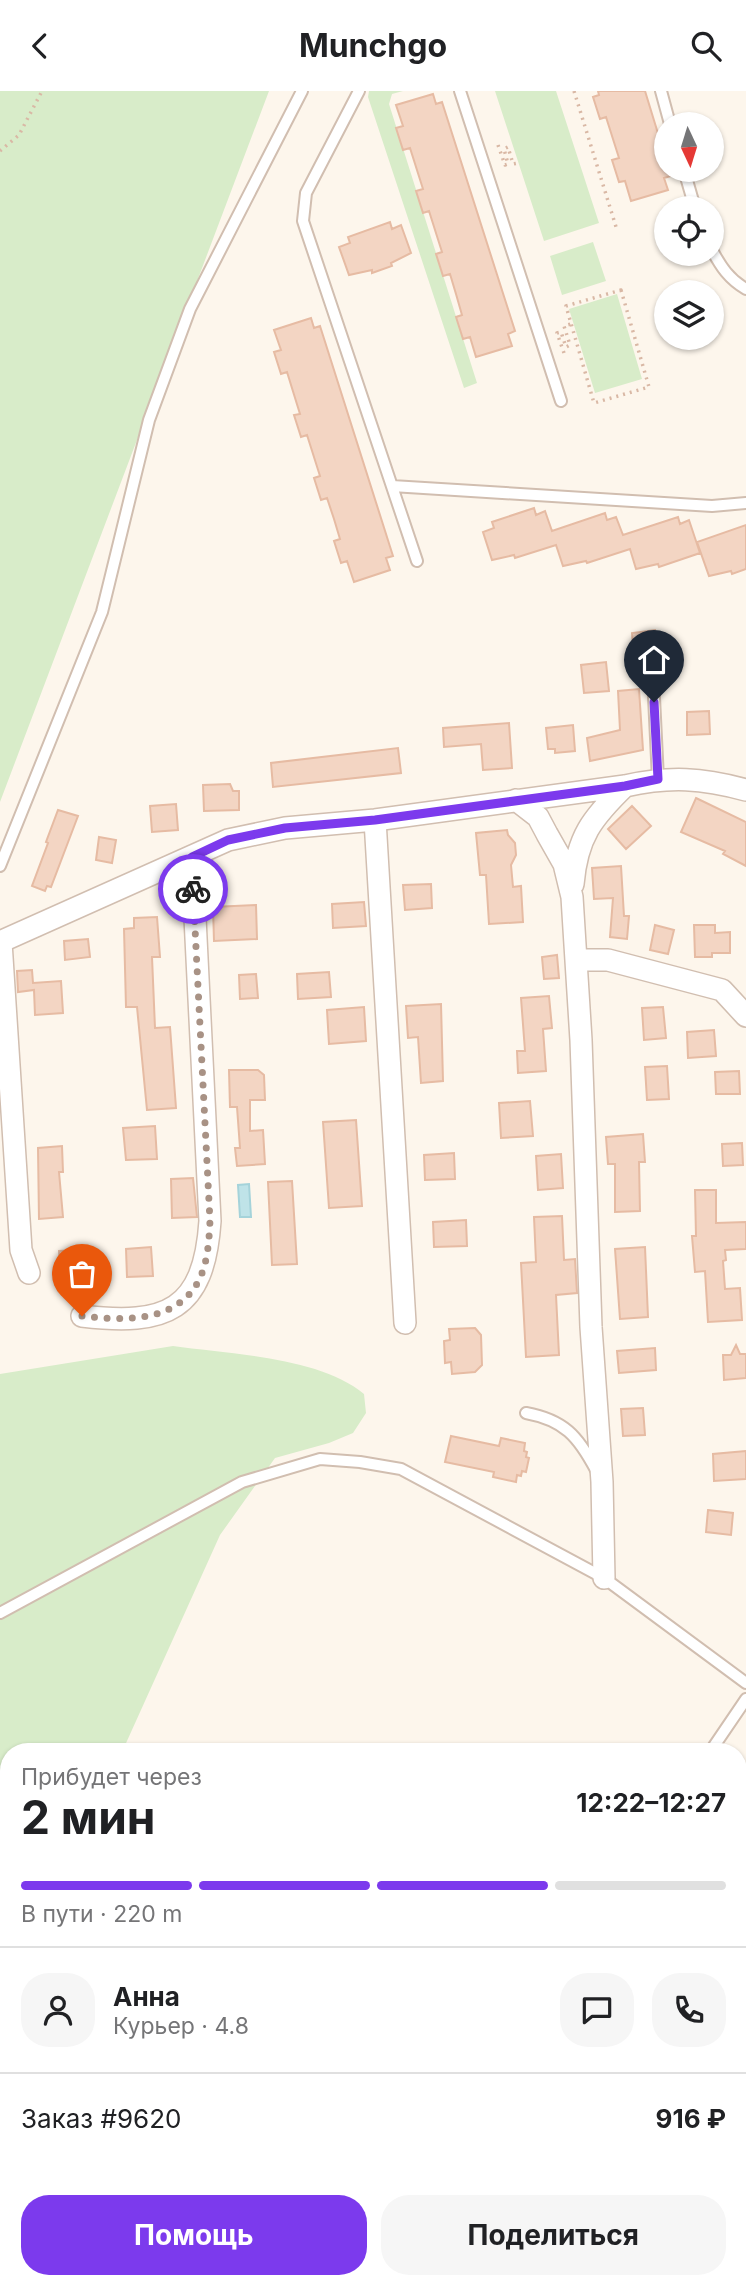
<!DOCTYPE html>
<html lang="ru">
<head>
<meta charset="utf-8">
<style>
	body { margin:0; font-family:Inter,sans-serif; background:#f6f6f6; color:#202124; height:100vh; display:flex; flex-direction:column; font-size:26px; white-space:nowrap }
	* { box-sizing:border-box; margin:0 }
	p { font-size:23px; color:#757577 }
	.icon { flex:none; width:38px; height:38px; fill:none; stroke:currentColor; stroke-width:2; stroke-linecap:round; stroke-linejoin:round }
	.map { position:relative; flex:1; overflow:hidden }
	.drawer { position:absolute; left:0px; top:1652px; width:747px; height:546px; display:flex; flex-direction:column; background:#fff; border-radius:28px 28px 0 0; box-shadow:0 2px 5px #0004 }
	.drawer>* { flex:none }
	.needle { width:46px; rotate:176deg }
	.controls { position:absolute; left:654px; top:21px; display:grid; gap:14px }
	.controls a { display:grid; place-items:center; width:70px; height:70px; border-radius:50%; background:#fff; box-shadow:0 2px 5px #0004; font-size:35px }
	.pin { position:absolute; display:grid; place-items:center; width:60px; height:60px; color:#fff; margin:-72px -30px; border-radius:50% 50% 50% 0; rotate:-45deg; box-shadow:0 0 7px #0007 }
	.pin .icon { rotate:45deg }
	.courier { position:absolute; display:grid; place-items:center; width:70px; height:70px; margin:-35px; border:5px solid #7c3aed; border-radius:50%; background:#fff; color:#222; box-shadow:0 2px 9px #0007 }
	.head em { font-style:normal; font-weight:700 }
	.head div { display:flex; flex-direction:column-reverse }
	.head { display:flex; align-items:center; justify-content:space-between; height:119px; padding:0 21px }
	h1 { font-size:46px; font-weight:700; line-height:52px }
	.bar { display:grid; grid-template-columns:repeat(4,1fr); gap:10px 7px; align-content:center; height:84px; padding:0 21px }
	.bar i { height:9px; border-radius:5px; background:#e0e0e0 }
	.bar .selected { background:#7c3aed }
	.bar p { grid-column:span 4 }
	.line { display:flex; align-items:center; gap:18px; padding:0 21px; border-top:2px solid #e0e0e0 }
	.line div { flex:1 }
	.round { display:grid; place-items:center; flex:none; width:74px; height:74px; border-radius:28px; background:#f6f6f6 }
	.action { display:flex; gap:14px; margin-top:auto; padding:14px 21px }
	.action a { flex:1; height:80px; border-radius:28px; background:#7c3aed; color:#fff; font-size:28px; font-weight:700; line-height:80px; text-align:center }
	.action a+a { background:#f6f6f6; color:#202124 }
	header { display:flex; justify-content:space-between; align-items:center; height:91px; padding:0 21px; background:#fff; font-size:32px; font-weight:700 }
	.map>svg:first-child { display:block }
	.green { fill:#d8ecc9 }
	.water { fill:#bfe3e8; stroke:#a5d3da; stroke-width:2 }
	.building { fill:#f3d5c3; stroke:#e6bba3; stroke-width:2 }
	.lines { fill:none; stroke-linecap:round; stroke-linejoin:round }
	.service-casing { stroke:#d1beb0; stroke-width:14 }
	.minor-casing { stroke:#d1beb0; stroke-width:24 }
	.path { stroke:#d9b8a5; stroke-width:3.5; stroke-dasharray:2 5; stroke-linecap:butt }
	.service { stroke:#fff; stroke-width:10 }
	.minor { stroke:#fff; stroke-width:21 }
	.done { stroke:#a89285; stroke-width:7; stroke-dasharray:0 12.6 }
	.route { stroke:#7c3aed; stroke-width:9 }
</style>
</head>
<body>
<header><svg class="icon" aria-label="back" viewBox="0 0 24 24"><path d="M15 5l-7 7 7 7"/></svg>Munchgo<svg class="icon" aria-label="search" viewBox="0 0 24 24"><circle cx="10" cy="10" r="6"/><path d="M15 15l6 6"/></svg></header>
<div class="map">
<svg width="746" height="2198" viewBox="0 0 746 2198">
	<rect width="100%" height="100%" fill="#fdf6ec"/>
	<path class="green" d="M0,0H269L0,711Z
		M369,0H403L392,3L389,13L477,292L464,297L368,6Z
		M495,0H556L599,132L544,150Z
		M593,151L606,190L562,204L550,165Z
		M617,203L642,288L595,302L569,218Z
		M173,1255C230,1263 320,1266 364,1303L366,1322L353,1342L329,1352L275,1367L220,1444L122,1661H9V2189H293L288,2198H0V1283Z
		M739,1781L746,1786V2181L733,2198H440L435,2189H738Z"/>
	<path class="water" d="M249,1093L251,1126H240L238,1094Z"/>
	<path class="building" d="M598,0H645L667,72V79L671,85L664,87L668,99L631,110L625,90L619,91L612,69L619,67L606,26L600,28L593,6L599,4Z
		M433,3L436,13L442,11L515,240L508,243L512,255L476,266L470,246L463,248L456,226L462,224L456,203L450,183L443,185L436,163L442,161L429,120L423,122L416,100L423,98L410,57L403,59L396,37L403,35L396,14Z
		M390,131L392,138L401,134L411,162L391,172L392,175L372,182V179L349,184L339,156L350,152L348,146Z
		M311,227L314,237L320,235L393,465L386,467L390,479L354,491L347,470L341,472L334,450L340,448L334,428L327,407L321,409L314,387L320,385L307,344L301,346L294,324L300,323L287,281L281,283L274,261L281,259L274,239Z
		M534,417L536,424L545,420L552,440L605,422L607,429L616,426L623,444L678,426L680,433L689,429L700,462L659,476L658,473L636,478L630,458L587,472L586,470L563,475L556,454L515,467L514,464L492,469L483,441L494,437L492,431Z
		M746,434V478L732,483L731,480L709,485L697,451Z
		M655,539L658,568L634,571L632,542Z
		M606,571L609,600L584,602L581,574Z
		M639,598L643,659L590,670L587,647L620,639L618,600Z
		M709,620L710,643L687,644V621Z
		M509,632L512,677L483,679L481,653L444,656L443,637Z
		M573,634L575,660L555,662V658H548L546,637Z
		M398,657L401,682L273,696L271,672Z
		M230,693L233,700H239V719L204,720L203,694Z
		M696,707L746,731V775L723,763L725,760L681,741Z
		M176,713L178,739L152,741L150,715Z
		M632,715L651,735L626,758L608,738Z
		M58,719L78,725L51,796L47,795L45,800L32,795L48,752L46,751Z
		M507,739L508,744L515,752L516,764L511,774L513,796L521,795L523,831L489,833L486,784H480L476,742Z
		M99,746L116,749L112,772L96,769Z
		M621,775L624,825H629L627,848L610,846L613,807L594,808L592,777Z
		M431,793L432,817L405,819L403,794Z
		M364,811L366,835L333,837L332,813Z
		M256,814L257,848L214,850L213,816Z
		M157,826L160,866H152L155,937L170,936L176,1017L147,1019L137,916H126L124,838L134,837V827Z
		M655,834L674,839L668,863L650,859Z
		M694,834H715V842L730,841V862H712V866H695Z
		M88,848L90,866L65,869L64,850Z
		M557,864L559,887L544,888L542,866Z
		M32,879L33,892L61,890L63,922L35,924L34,899L18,901L17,880Z
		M329,881L331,906L298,908L297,883Z
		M256,883L258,907L240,908L239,884Z
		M549,905L552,937L543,938L546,980L518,982L517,960H525L521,907Z
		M441,913L443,990L421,992L418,946L408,947L406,915Z
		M364,916L366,950L329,953L327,919Z
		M663,916L666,947L644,949L642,917Z
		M714,939L716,965L688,967L687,941Z
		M667,975L669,1008L647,1009L645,976Z
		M229,979H258L264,984L265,1009H250V1040L263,1039L265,1073L237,1075L235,1057H240L237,1016H230Z
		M739,980L740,1003H716L715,981Z
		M530,1010L533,1045L501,1047L499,1012Z
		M356,1029L362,1115L329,1117L323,1031Z
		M155,1035L157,1068L126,1069L123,1037Z
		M643,1043L645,1071H639L640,1120L615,1121V1073H608L606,1046Z
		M742,1052L743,1074L723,1075L722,1053Z
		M62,1055L63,1081H59L63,1126L39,1128L38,1057Z
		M454,1062L455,1088L425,1089L424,1064Z
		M561,1063L563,1097L538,1099L536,1065Z
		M193,1087L197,1126L172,1127L171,1088Z
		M292,1090L297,1173L272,1174L268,1091Z
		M695,1099H716V1132L746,1131V1158L725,1159L726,1169L723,1170L725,1198L740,1197L742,1229L708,1231L705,1180L695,1181L692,1145H696Z
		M562,1125L564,1169L575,1168L577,1202L556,1204L559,1264L526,1266L521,1172L536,1171L534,1126Z
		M466,1129L467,1155L434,1156L433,1131Z
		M151,1156L153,1185L127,1186L126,1158Z
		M645,1156L648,1226L620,1228L615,1158Z
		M94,1158L96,1192L61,1194L59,1160Z
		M475,1237L481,1244L482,1274L475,1281L452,1283L451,1271L445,1272L444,1250L450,1249L449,1238Z
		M736,1254L740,1263H746V1287L724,1289L723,1264H731Z
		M655,1257L656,1279L619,1282L617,1260Z
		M643,1317L645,1344L623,1345L621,1318Z
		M451,1345L499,1355L501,1347L525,1352L524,1360L527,1361L526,1366L529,1367L526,1381L522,1380L521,1385L517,1384L516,1391L493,1386L494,1381L445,1371Z
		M746,1360V1388L714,1390L713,1363Z
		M708,1419L733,1422L731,1444L706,1441Z"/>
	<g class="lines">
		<g class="service-casing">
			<path id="service" d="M359,0L306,102L303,130L417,470
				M460,0L561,310
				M661,0L670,33
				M684,79L695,117
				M712,159C721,176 729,188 746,198
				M392,395L712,415L746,412
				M653,586L658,688
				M0,775L102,521L149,329L190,218L302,0
				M526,1322C564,1329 578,1345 596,1379
				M0,1522L242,1391L320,1368L360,1371L401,1378L604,1487L746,1592
				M710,1661L746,1608
				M346,2198L352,2189"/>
		</g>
		<g class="minor-casing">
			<path id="minor" d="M516,709L538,726L547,743L564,773L572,806L581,949L591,1236L602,1391L604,1487
				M375,729L405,1232
				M573,793C577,746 592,727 625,695
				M0,851L228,749L285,737L375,729L625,695C670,685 702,687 746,699
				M1,851L21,1159L29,1182
				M577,869H608L722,899L746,925
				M82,1225C166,1235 204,1220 210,1130L192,766
				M738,2133L746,2127
				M650,2198L662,2189"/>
		</g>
		<path class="path" d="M574,0L617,139
			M498,54L505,74L508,73L504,58L508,56L513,73L518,72
			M0,60L19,44L42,0
			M621,199L649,296L594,312L566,215Z
			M564,262L557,242L561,241L566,256L570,254L564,235L571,233"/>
		<use href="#service" class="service"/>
		<use href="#minor" class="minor"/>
	</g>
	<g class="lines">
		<path class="done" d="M82,1225C124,1230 177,1232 199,1189C208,1171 209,1149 210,1130L193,798"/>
		<path class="route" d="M193,798L192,766L228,749L285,737L375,729L625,695L658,688L654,611"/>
	</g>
</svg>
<div class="controls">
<a><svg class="needle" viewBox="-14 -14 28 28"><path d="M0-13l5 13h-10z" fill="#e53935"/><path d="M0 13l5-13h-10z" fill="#757577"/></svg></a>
<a><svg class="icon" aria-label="locate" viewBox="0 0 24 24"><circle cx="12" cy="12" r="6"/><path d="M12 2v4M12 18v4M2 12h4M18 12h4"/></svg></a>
<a><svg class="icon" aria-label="layers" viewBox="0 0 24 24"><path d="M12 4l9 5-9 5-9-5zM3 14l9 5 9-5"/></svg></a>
</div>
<div class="pin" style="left:82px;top:1225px;background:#ea580c"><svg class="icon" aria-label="bag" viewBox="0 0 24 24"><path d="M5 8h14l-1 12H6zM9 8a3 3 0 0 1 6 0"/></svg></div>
<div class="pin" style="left:654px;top:611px;background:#1f2937"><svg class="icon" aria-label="home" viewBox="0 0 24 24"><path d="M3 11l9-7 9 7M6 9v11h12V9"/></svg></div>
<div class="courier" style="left:193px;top:798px"><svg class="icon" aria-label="bike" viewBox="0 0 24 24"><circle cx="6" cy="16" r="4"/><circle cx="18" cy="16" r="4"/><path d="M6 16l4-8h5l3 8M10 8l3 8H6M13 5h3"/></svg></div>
<section class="drawer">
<div class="head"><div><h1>2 мин</h1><p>Прибудет через</p></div><em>12:22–12:27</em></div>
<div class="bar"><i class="selected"></i><i class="selected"></i><i class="selected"></i><i></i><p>В пути · 220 m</p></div>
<div class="line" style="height:126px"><a class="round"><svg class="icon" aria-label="person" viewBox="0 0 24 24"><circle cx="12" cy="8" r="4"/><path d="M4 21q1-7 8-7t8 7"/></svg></a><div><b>Анна</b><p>Курьер · 4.8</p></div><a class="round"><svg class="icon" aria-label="chat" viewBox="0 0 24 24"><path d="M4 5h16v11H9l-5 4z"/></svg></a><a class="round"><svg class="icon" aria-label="phone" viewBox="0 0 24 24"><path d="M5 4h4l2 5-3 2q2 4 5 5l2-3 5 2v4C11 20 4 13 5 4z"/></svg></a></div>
<div class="line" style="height:91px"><div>Заказ #9620</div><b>916 ₽</b></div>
<div class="action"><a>Помощь</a><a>Поделиться</a></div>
</section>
</div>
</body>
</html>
